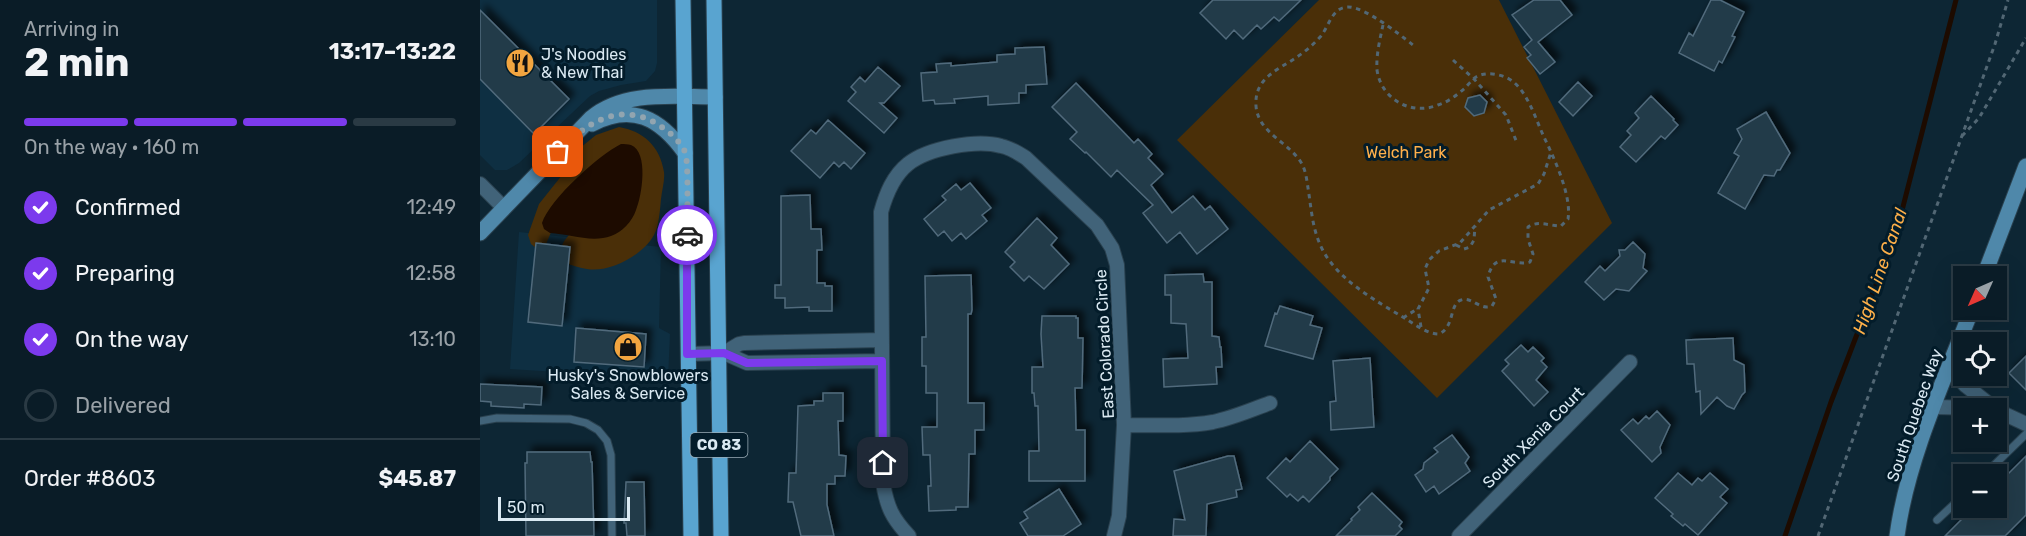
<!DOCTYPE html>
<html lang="en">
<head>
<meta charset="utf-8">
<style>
	body { margin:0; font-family:Rubik,sans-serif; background:#13252f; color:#f1f3f6; height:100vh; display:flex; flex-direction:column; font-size:22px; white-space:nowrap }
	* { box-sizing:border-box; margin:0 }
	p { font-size:20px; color:#99a1a7 }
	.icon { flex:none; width:33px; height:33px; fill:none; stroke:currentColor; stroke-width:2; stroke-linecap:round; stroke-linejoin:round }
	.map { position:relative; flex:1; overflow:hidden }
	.drawer { display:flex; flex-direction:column; background:#0a1c27; width:480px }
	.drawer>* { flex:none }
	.needle { width:39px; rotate:225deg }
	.tools { position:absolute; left:1473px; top:266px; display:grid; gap:12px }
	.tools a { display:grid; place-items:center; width:54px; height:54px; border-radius:0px; background:#0a1c27; box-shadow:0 6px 24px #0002,0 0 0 2px #2a3a44; font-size:30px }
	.scale { position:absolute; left:18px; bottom:15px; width:132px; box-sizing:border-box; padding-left:6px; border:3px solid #dae9f2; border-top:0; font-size:16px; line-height:21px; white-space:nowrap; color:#dae9f2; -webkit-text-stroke:4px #031c2a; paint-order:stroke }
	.pin { position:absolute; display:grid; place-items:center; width:51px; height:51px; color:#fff; margin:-26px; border-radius:12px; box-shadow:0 3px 9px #0006 }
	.courier { position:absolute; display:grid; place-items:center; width:60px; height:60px; margin:-30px; border:4px solid #7c3aed; border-radius:50%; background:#fff; color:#222; box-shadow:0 2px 8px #0007 }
	.summary em { font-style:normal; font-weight:700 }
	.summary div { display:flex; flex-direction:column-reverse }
	.summary { display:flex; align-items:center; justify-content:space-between; height:102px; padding:0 24px }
	h1 { font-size:39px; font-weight:700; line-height:45px }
	.bar { display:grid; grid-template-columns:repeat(4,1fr); gap:9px 6px; align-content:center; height:72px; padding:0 24px }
	.bar i { height:8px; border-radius:4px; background:#2a3a44 }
	.bar .current { background:#7c3aed }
	.bar p { grid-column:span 4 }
	.line { display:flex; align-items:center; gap:15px; padding:0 24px; border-top:2px solid #2a3a44 }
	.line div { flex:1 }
	ol { padding:0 24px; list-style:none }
	li { display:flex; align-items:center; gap:18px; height:66px }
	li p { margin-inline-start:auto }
	li .icon { padding:6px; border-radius:50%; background:#7c3aed; color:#fff; stroke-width:4 }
	li:last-child { color:#99a1a7 }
	li i { width:33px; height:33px; border:3px solid #2a3a44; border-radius:50% }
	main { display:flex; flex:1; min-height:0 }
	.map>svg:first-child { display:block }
	.built { fill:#0e2f42 }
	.green { fill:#4a2f08 }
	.water { fill:#1d0b00 }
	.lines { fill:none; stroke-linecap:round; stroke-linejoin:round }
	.stream { stroke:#1d0b00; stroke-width:5 }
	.building { fill:#213a49; stroke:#516b7c; stroke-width:1.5; filter:url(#shadow) }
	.lane-casing { stroke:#2a414f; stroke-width:9 }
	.street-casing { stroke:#2a414f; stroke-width:16 }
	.secondary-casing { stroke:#2a414f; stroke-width:17 }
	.primary-casing { stroke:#2a414f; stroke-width:17 }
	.path { stroke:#526774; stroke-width:3; stroke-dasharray:4.5 4.5; stroke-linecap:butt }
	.lane { stroke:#416379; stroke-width:7 }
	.street { stroke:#416379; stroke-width:14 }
	.secondary { stroke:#4f88aa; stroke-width:15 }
	.primary { stroke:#59a4d0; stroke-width:15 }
	.done { stroke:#92a5b0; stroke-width:6; stroke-dasharray:0 10.8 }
	.route { stroke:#7c3aed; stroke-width:8 }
	.labels { text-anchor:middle; stroke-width:6; stroke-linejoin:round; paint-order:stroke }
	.shield { fill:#031c2a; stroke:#9aacb6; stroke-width:1.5 }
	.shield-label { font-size:15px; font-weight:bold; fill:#dae9f2 }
	.poi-label { font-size:16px; fill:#dae9f2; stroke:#031c2a; text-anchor:start }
	.park-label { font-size:16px; fill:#ffb04b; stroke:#031c2a }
	.street-label { font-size:16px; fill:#dae9f2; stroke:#031c2a }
	.water-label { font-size:18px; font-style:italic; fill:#fdaf49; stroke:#031c2a }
</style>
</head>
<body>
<main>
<section class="drawer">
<div class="summary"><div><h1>2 min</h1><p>Arriving in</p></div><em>13:17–13:22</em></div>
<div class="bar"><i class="current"></i><i class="current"></i><i class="current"></i><i></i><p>On the way · 160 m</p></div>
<ol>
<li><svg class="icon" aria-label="check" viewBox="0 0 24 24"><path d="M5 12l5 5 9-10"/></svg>Confirmed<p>12:49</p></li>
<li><svg class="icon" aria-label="check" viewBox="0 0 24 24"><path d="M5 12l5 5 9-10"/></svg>Preparing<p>12:58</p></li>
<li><svg class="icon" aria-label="check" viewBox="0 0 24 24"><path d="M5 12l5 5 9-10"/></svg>On the way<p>13:10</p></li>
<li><i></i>Delivered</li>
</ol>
<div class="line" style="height:78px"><div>Order #8603</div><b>$45.87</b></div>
</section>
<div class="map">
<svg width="1546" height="536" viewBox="0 0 1546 536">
	<defs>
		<filter id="shadow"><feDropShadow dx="5.5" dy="-5.5" stdDeviation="3" flood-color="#0009"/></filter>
	</defs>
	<rect width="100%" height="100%" fill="#0d2634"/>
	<path class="built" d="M0,0H177V63L175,71L166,81L141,85L119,91L110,96L39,163L27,170H15L0,155Z
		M39,232L181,247L179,328L190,334L188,379L30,369Z"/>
	<path class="green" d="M839,0H1019L1132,223L957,398L697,140Z
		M139,127C163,131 180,146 184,172C185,180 182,190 181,199C180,210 179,226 174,235C163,255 130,273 107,269C100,268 92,265 85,263C79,250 80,245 90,234L77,218L64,249L60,251L51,244L48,235L59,204L90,165L100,148L116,135Z"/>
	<path class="water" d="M141,144C144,144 148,144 151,145C169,152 162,196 156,210C152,222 142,232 131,236C112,243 89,234 70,233L64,229L62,223C70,199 119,155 141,144Z"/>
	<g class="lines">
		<path class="stream" d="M1305,536L1351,402L1417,230L1476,0"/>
	</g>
	<path class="building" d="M733,0H821L799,21L794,17L781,29L777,25L763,39L754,30L746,39L720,13Z
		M1054,0H1080L1092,15L1058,42L1075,62L1060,74L1047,58L1051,55L1044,47L1052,40L1032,15Z
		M1231,0H1240L1264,12L1252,36L1255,37L1242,63L1239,61L1234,71L1199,53L1209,33L1213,36Z
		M0,10L89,99L54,134L0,79Z
		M564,47L567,84L546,85V93H539V103L508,105V96L474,99L475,103L455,104L454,100L443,101L441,73L457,72L456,64L471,63V66L517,62V55L535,54V48Z
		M398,67L420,86L404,103H400L417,118L404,133L368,101L376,92L371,87L380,77L385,82Z
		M1098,82L1112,96L1093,116L1079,102Z
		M596,83L654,143L658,139L672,154L668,158L683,174L671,185L692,213L713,196L725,210L730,206L748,229L717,254L700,232L687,243L663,213L673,205L637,170L631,177L606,152L605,153L590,139L597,132L572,107Z
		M1000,95L1007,102L1004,113L994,116L985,107L988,98Z
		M1171,96L1194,119L1193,120L1198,125L1185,139L1181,136L1156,162L1140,147L1151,135L1147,131L1159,118L1155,113Z
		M1286,112L1310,153L1300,170H1297L1294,176L1284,175L1265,209L1238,193L1259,156L1254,153L1262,139L1257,129Z
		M348,120L385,153L371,169L364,162L359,167L354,162L340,178L311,151L331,130L336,134Z
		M490,183L511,208L502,215L507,221L486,239L481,233L472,241L464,231L458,236L444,219L466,200L462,196L476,184L481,190Z
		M330,195L331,229H341L342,250H337V283H345V286H352V311H329V307L305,308V298H295V285H301V196Z
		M557,218L577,238L571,245L589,264L564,289L549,276L544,281L530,267L535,262L525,252Z
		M1153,242L1165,254L1163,268L1167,271L1149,291L1136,289L1124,300L1105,282L1120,266L1125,271L1140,256L1139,250H1145Z
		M56,243L90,247L82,326L48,322Z
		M723,274L724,282H732V336L739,337L740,347H741L742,367H736L737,384L684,387L683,359L708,358L706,324L691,323V295H685V275Z
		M491,275L492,310L491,314H488V403H504V430H495V454H489L488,507H476V510L449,511L448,486H451L450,455H443L442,427H457V393H446V366H442V337H446L445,276Z
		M800,306L833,316L830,325L842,328L833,359L785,346L795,313L797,314Z
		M562,316H596V318H598V338H603L602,388H595L596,430H605V481H549V451H559L558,406H555L554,393H552V367H563L561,334Z
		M96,328L166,334L164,367L94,362Z
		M1253,338L1254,360L1264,365L1265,392L1262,395L1254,409L1247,406L1237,397L1221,414L1220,391L1216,392L1214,364H1207L1206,340Z
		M1041,345L1048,352L1053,347L1064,358L1061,361L1067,367L1056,380L1068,392L1054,406L1022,371L1029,364L1025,360Z
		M1546,356V390L1529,373Z
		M890,358L894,427L851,430L850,402L856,401L853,361Z
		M0,384L62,387L61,405L44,404V408L11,406V402L0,401Z
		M343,393H363V421H358L359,455L366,456L365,476H355V484H347V505L354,536H321L313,502H308L309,473H316L318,406L334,405V401H343Z
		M1177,411L1190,425L1180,447L1181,453L1172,462L1141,430L1153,419L1158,424L1166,416L1169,419Z
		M972,435L989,457L985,463L990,471L959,494L954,486L946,492L935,475L943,469L944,463L958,452L954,448Z
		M830,441L858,469L850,477V480L829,502L823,496L818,501L810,494L807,497L787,478L806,458L810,462Z
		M47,452H110L111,462H112L114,536H46L45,463H47Z
		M748,456H754L762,489L756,490L757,497L727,504L726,536H693L694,519L705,520L694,471Z
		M1546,456V515L1525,536H1465L1494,507H1516V486Z
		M1198,473L1212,485L1218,478L1222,481L1230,473L1248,489L1240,497L1247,503L1218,535L1205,524L1203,526L1191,516L1193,514L1175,498Z
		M146,482H164L165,536H147L146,523H144Z
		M579,489L601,524L583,536H548L540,523L548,518L544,512Z
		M892,493L922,522L919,526L922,529L915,536H856L872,520L871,519L880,510L878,507Z"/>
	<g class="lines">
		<g class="lane-casing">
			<path id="lane" d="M0,421L17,418L90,419L106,423L118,430L127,441L131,455L132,536
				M1505,474L1546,434
				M1457,520L1484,495"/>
		</g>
		<g class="street-casing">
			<path id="street" d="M0,184L24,208
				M244,353L259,344L264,343L402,340
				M208,354L244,353L267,363L402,361
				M1470,367L1485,385L1514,408
				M1454,407L1499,408
				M1516,410L1546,424
				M644,425C674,425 704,427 733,422C753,418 771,410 790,403
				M429,536C412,518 407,507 403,483L401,212C406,194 413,176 428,164C448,148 497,139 521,146C531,148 538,153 546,158L617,225L632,248L637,265L644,425L639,516L634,536
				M979,536L1150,362"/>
		</g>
		<g class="secondary-casing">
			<path id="secondary" d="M112,124C152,103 180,118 205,153
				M0,233L111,118C144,90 194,97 235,97
				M1504,276L1546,166
				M1417,536C1427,460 1464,380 1492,309"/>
		</g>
		<g class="primary-casing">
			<path id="primary" d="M203,0L211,536
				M234,0L241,536"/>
		</g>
		<path class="path" d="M903,25C900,39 896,55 897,70C901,99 931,116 958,105C968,102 977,95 985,88C989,84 993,78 998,76C1007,72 1017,74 1025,77C1046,85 1055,118 1064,137C1074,158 1092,196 1088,219L1081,226C1070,226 1058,220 1048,227V239L1053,254L1050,262C1032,267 1015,249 1008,277L1016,299L1012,306C1000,311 992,296 981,300C969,304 975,327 959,334C947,334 936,325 926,319C895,300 853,278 839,242C832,225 831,206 828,188C827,181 826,173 823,166C812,143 778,134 776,106C774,78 798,70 817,57C826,51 834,44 841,36C849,26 852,8 867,7C884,6 919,34 933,45
			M973,60L994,79L1026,115L1037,143
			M1482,136L1499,118L1546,38
			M976,245L984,249L990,247L994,240L995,226
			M923,318L937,309
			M941,327L938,309L949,288L945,269L949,260L959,251L980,243L1009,210L1058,184L1064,174L1071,152
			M1338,536L1515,44L1528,0"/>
		<use href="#lane" class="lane"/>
		<use href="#street" class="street"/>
		<use href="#secondary" class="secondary"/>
		<use href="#primary" class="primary"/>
	</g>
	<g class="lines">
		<path class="done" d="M78,152C107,121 144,99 183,128C191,133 201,143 205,152C209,161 207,220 207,235"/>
		<path class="route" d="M207,235V354L244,353L267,363L402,361L403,463"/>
	</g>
	<defs>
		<g id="restaurant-disc" transform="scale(1.5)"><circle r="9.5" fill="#f2a540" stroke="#031c2a"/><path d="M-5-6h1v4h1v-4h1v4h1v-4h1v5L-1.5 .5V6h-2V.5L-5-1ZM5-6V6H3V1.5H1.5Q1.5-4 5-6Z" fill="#111"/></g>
		<g id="shop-disc" transform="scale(1.5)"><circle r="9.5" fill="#f2a540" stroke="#031c2a"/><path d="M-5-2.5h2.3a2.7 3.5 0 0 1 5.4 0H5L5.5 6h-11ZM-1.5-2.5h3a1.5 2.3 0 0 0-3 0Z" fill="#111"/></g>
	</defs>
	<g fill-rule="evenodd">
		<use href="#restaurant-disc" x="40" y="63"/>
		<use href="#shop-disc" x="148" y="347"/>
	</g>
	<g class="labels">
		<rect class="shield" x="210.5" y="433" width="57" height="24" rx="4.5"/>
		<g class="shield-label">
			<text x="239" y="450">CO 83</text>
		</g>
		<g class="poi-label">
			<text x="61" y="60">J's Noodles<tspan x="61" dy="18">&amp; New Thai</tspan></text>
			<text x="148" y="381" text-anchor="middle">Husky's Snowblowers<tspan x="148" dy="18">Sales &amp; Service</tspan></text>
		</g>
		<g class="park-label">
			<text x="926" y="158">Welch Park</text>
		</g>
		<g class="street-label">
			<text transform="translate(624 344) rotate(-93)" y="6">East Colorado Circle</text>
			<text transform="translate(1434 415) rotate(-71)" y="6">South Quebec Way</text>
			<text transform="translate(1053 437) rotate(-45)" y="6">South Xenia Court</text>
		</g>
		<g class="water-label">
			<text transform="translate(1400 271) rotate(-71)" y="6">High Line Canal</text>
		</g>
	</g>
</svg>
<div class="tools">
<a><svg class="needle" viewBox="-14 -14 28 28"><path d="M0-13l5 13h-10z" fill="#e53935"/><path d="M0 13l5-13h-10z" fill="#99a1a7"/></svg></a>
<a><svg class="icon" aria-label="locate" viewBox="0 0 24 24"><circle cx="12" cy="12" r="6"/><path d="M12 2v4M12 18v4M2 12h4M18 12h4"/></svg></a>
<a>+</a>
<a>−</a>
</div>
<div class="scale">50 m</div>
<div class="pin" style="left:78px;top:152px;background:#ea580c"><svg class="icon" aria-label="bag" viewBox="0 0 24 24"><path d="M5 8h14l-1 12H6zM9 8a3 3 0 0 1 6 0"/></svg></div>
<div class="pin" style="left:403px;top:463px;background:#1f2937"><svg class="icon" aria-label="home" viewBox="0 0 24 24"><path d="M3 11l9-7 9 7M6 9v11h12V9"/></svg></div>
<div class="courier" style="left:207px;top:235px"><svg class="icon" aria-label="car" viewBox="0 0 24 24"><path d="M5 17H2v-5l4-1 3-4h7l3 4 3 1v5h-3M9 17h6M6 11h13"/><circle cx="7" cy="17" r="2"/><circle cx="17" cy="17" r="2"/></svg></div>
</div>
</main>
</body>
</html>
